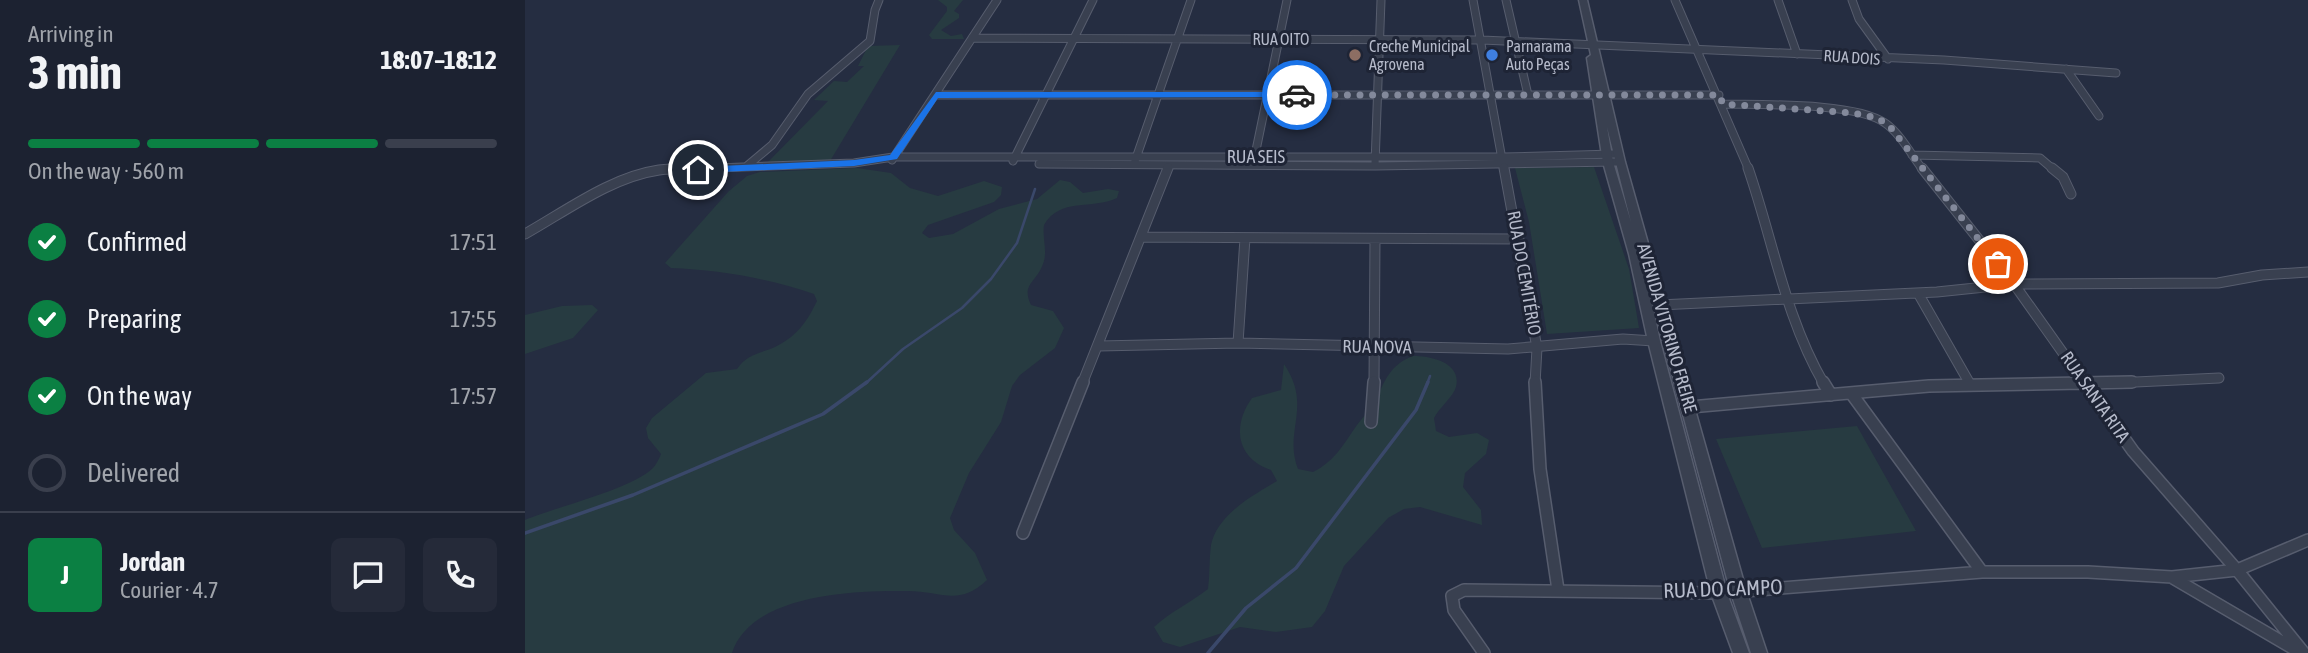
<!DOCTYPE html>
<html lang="en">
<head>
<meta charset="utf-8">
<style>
	body { margin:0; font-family:"Asap Condensed",sans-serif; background:#252a39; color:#f1f3f6; height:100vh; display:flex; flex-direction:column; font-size:26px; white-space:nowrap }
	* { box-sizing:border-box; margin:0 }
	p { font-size:23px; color:#a0a4ab }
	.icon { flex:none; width:38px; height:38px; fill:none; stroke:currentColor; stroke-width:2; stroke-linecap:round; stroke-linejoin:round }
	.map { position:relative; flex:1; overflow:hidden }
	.sheet { display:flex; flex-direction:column; background:#1c2231; width:525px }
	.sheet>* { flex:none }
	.pin { position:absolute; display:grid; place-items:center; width:60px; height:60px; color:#fff; margin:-30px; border:4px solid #fff; border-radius:50%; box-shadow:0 2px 7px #0007 }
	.courier { position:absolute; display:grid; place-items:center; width:70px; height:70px; margin:-35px; border:5px solid #1a73e8; border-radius:50%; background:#fff; color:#222; box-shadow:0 2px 9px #0007 }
	.summary em { font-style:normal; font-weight:700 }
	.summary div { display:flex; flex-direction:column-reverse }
	.summary { display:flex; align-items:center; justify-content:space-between; height:119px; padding:0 28px }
	h1 { font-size:46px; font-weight:700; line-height:52px }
	.bar { display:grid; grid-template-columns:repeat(4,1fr); gap:10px 7px; align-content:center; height:84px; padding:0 28px }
	.bar i { height:9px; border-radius:5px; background:#3a3f4d }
	.bar .on { background:#0b8043 }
	.bar p { grid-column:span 4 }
	.line { display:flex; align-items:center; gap:18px; padding:0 28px; border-top:2px solid #3a3f4d }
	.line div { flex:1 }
	.round { display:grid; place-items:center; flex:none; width:74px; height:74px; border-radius:10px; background:#252a39 }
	ol { padding:0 28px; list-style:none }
	li { display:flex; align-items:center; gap:21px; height:77px }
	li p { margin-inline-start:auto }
	li .icon { padding:7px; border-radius:50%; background:#0b8043; color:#fff; stroke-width:4 }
	li:last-child { color:#a0a4ab }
	li i { width:38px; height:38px; border:4px solid #3a3f4d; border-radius:50% }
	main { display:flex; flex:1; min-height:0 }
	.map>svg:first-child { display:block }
	.green { fill:#273b41 }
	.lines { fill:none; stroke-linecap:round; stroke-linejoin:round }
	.stream-far1 { stroke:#3a486a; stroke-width:2.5 }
	.stream { stroke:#3a486a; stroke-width:3.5 }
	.minor-far2-casing { stroke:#575d6e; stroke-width:9 }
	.minor-far1-casing { stroke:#575d6e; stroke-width:11 }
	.minor-casing { stroke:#575d6e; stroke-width:14 }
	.tertiary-casing { stroke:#575d6e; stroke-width:3 }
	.minor-far2 { stroke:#394050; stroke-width:7 }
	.minor-far1 { stroke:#394050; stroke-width:9 }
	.minor { stroke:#394050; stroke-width:11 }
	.tertiary { fill:#394050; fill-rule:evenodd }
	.route { fill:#1a73e8 }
	.done { stroke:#83899b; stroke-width:7; stroke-dasharray:0 12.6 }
	.education-dot { fill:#8d6e63; stroke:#1e2435; stroke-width:2.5 }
	.shop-dot { fill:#3f7fe0; stroke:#1e2435; stroke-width:2.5 }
	.labels { text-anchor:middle; stroke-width:6; stroke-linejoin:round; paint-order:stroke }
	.far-street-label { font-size:16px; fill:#b6bbcb; stroke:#1e2435 }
	.far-poi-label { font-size:16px; fill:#b6bbcb; stroke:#1e2435; text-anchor:start }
	.street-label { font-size:18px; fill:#b6bbcb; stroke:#1e2435 }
	.near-street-label { font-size:21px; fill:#b6bbcb; stroke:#1e2435 }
</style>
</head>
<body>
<main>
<section class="sheet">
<div class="summary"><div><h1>3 min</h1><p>Arriving in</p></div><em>18:07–18:12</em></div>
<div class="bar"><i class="on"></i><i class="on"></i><i class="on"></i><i></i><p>On the way · 560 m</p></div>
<ol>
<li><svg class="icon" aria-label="check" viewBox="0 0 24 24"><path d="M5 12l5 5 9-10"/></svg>Confirmed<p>17:51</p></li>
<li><svg class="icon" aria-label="check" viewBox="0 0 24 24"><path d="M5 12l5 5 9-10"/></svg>Preparing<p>17:55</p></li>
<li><svg class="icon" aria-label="check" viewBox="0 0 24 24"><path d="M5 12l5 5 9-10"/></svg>On the way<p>17:57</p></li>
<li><i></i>Delivered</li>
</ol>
<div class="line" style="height:126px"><b class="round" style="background:#0b8043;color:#fff">J</b><div><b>Jordan</b><p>Courier · 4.7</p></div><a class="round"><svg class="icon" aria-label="chat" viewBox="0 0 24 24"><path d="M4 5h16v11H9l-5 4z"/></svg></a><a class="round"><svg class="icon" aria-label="phone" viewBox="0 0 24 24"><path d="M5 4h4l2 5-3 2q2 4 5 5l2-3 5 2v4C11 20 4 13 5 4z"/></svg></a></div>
</section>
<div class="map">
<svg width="1783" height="653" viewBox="0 0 1783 653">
	<rect width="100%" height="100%" fill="#252d41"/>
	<path class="green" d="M413,0H438L429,11L434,14V18L416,30L426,36L437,34L439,39H407L404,35L422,11V7Z
		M375,45L305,161L243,162L303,101L289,100L309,81L322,82L339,66H333L343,46Z
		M1069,167L1104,269L1114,328L1022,334L1004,222L990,168Z
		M332,168L366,173L385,188L413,196L459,181L477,187L476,195L469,202L403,225L397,233L404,238L428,234L474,209L512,199L535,180L545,182L558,193L583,189L594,191L592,198C567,210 535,197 519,225C517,239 523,251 518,264C511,283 496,284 506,305L528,311L539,328L530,348L495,375L487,386L476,422L444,473L425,518L429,530L450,553L462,580C433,607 417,591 382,591C329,590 226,594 207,653H0V520C31,507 107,489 128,468C131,465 134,459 136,454L123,438L121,428L127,418L181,373L212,369C222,354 234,354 250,347C271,337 282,322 292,301L289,294C243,278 194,270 146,268L140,263L204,191L222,176L235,172Z
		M67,305L73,310L48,338L0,354V315L37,306Z
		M888,356C905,356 937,362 931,387C928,397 914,408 909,418L911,431L924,437L952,433L964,440L961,454L940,473L938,487L956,510L957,525L895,507L879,509L863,518L819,566L800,611L787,627L751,632L715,627L655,647L638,642L629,627C645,612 665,603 683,589C685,574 684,559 686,545C692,515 728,495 752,481L746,470C711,458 707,426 727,398L756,390L759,364C788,407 758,431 773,469L788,472C810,461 818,445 832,425C838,417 846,409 851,399C861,379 865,365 888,356Z
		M1332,426L1391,531L1237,548L1191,439Z"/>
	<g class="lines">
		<path class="stream-far1" d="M340,384L378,349L437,308L466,279L492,243L510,189
			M902,384L905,376"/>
		<path class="stream" d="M0,533L108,495L298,414L342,382
			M683,653L721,608L771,568L891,410L903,382"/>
		<g class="minor-far2-casing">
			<path id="minor-far2" d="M948,0L979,170
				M981,0L1003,95
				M1150,0L1224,170
				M1253,0L1272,54
				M1327,0L1334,19L1363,59
				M447,38L957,40L1419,60L1591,73
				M1541,69L1574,116
				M411,95H1194
				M1198,104C1236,105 1330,102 1360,123C1375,133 1387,156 1398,170
				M1387,155L1515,158L1529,170
				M367,160L472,0
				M729,160L762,0
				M488,161L568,0
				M610,161L666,0
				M514,164L850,166L1091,162
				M850,164L856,0
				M222,166L247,145L283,94L345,41L350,10L354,0
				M135,170L329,163L368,157H979L1089,154
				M642,170L644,165"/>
		</g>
		<g class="minor-far1-casing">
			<path id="minor-far1" d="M979,168L1012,348L1010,384
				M1223,168C1248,240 1260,317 1299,384
				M1397,168L1489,284L1560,384
				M1527,168L1538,177L1546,194
				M0,234C41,211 86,177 134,170C150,168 167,169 183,168
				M616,237L994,239
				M1393,293L1445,384
				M1134,305L1412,292L1489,284L1693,283L1737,275L1783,272
				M713,343L720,238
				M574,346L713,343L983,349L1098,339L1129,341
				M557,384L643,168
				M849,384L850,239
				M1569,384L1694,378"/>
		</g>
		<g class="minor-casing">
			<path id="minor" d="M1010,382L1015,469L1033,590
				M1298,382L1306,395
				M1559,382L1608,451L1712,570L1779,653
				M1326,393L1457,572
				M1165,407L1404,386L1607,382
				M846,422L849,382
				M498,533L558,382
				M1648,578L1776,653
				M959,653L929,610L927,596L939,590L1194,593L1457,572H1563L1647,577L1712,570L1783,540"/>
		</g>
		<g class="tertiary-casing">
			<path id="tertiary" d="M1054,0H1062L1100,162L1221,590L1242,653H1226L1205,590L1121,276L1135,341L1202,593L1224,653H1208L1186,593L1123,341L1104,254L1078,162L1062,58L1066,55ZM1082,127L1106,222L1088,162Z"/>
		</g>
		<use href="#minor-far2" class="minor-far2"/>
		<use href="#minor-far1" class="minor-far1"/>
		<use href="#minor" class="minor"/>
		<use href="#tertiary" class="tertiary"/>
	</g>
	<path class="route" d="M772,92L775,97L413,98L372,159L329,166L173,173L168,170L173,167L329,160L365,155L411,92Z"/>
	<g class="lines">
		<path class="done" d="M772,95H1194L1198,104L1328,113L1353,118L1366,128L1473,264"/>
	</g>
	<circle class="education-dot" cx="830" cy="55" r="7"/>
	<circle class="shop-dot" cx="967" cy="55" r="7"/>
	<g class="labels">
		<g class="far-street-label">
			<text x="756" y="45">RUA OITO</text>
			<text transform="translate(1327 57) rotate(4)" y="6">RUA DOIS</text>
		</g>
		<g class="far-poi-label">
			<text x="844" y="52">Creche Municipal<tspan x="844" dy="18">Agrovena</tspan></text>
			<text x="981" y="52">Parnarama<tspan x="981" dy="18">Auto Peças</tspan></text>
		</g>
		<g class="street-label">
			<text x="731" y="163">RUA SEIS</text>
			<text transform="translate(999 273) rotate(80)" y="6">RUA DO CEMITÉRIO</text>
			<text transform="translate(1142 328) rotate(74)" y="6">AVENIDA VITORINO FREIRE</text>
			<text transform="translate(852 347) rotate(1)" y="6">RUA NOVA</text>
			<text transform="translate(1570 397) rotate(55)" y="6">RUA SANTA RITA</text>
		</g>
		<g class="near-street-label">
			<text transform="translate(1198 589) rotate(-2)" y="7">RUA DO CAMPO</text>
		</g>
	</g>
</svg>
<div class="pin" style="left:1473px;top:264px;background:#ea580c"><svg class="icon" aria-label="bag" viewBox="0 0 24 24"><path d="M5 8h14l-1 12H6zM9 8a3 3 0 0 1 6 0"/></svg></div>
<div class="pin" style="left:173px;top:170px;background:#1f2937"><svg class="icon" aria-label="home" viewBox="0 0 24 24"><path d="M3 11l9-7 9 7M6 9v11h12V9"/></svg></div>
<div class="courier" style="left:772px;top:95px"><svg class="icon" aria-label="car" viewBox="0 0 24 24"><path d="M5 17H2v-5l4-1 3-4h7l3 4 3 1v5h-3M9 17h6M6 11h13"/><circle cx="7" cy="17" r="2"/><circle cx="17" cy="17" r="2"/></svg></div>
</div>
</main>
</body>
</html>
